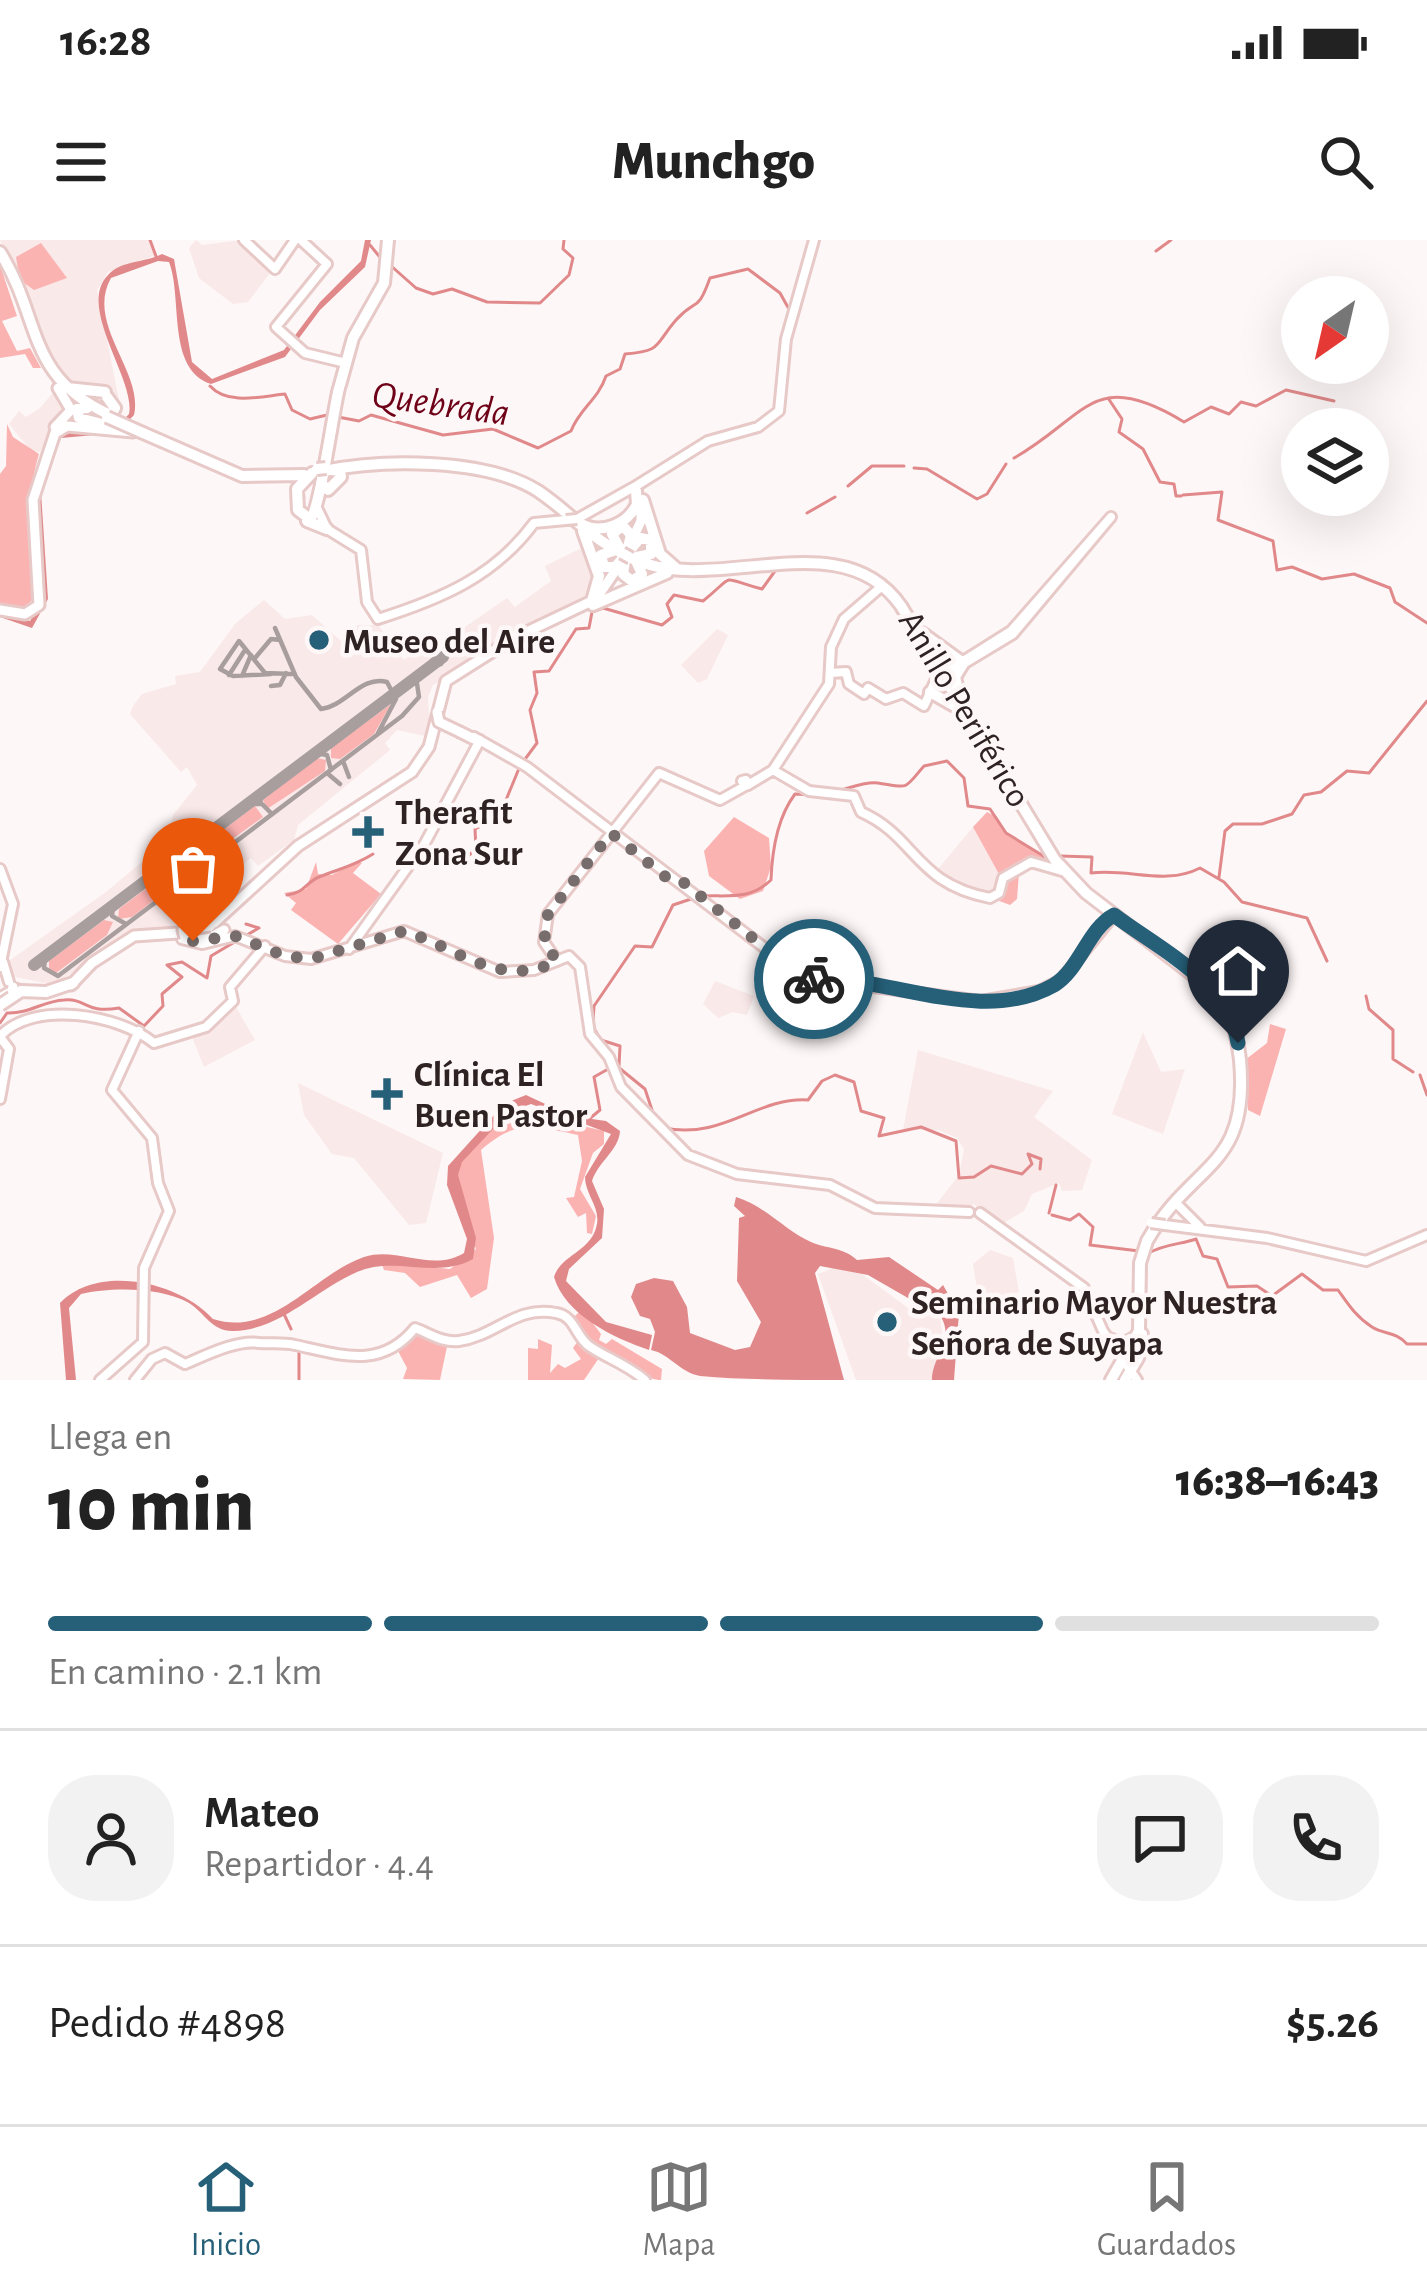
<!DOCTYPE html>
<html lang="es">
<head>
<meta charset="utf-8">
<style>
	body { margin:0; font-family:"Alegreya Sans",sans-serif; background:#f2f2f2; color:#222; height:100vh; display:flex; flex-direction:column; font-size:45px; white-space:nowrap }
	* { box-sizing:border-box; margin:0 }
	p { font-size:39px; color:#767676 }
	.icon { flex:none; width:66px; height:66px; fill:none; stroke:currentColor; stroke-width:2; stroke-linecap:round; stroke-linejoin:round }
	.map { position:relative; height:1140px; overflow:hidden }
	.side { display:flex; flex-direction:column; background:#fff; flex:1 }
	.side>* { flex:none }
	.needle { width:78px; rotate:214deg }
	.tools { position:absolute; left:1281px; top:36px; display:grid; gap:24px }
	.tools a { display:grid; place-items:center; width:108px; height:108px; border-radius:50%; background:#fff; box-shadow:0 12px 48px #0002; font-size:60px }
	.pin { position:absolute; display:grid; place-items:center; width:102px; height:102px; color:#fff; margin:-123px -51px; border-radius:50% 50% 50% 0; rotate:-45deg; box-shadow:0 0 12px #0007 }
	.pin .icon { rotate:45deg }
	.courier { position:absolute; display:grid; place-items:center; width:120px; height:120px; margin:-60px; border:9px solid #255f78; border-radius:50%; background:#fff; color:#222; box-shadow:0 3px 15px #0007 }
	.summary em { font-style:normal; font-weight:800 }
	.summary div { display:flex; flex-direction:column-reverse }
	.summary { display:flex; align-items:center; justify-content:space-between; height:204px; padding:0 48px }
	h1 { font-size:78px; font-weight:800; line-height:90px }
	.bar { display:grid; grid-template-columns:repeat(4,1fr); gap:18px 12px; align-content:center; height:144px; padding:0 48px }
	.bar i { height:15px; border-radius:9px; background:#e0e0e0 }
	.bar .active { background:#255f78 }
	.bar p { grid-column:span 4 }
	.line { display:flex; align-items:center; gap:30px; padding:0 48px; border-top:3px solid #e0e0e0 }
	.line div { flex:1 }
	.round { display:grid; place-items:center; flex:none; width:126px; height:126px; border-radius:48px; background:#f2f2f2 }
	.status { display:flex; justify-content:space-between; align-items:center; height:84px; padding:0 60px; background:#fff; direction:ltr }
	.status svg { height:33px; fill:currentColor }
	header { display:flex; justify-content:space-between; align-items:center; height:156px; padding:0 48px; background:#fff; font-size:54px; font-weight:800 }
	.menu { display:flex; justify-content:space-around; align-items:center; height:168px; border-top:3px solid #e0e0e0; background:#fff; font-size:33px; color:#767676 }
	.menu a { display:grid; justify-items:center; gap:6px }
	.menu .active { color:#255f78 }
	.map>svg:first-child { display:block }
	.built { fill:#fae9e9 }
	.green { fill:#fbb3b2 }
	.water { fill:#e1898a }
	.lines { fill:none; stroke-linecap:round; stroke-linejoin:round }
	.stream { stroke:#e1898a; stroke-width:3 }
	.taxiway { stroke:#a89e9e; stroke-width:4.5 }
	.runway { stroke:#a89e9e; stroke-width:12 }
	.secondary-casing { stroke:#e7c9c8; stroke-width:14 }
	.primary-casing { stroke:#e7c9c8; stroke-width:15 }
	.highway-casing { stroke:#e7c9c8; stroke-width:16 }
	.secondary { stroke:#fff; stroke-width:8 }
	.primary { stroke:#fff; stroke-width:9 }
	.highway { stroke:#fff; stroke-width:10 }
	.secondary-bridge-casing { stroke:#e7c9c8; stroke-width:14; stroke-linecap:butt }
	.primary-bridge-casing { stroke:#e7c9c8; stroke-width:15; stroke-linecap:butt }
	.highway-bridge-casing { stroke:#e7c9c8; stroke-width:16; stroke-linecap:butt }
	.secondary-bridge { stroke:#fff; stroke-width:8 }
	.primary-bridge { stroke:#fff; stroke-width:9 }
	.highway-bridge { stroke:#fff; stroke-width:10 }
	.done { stroke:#776d6d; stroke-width:12; stroke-dasharray:0 21.6 }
	.route { stroke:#255f78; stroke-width:15 }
	.poi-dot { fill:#255f78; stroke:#fef7f7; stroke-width:4.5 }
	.labels { text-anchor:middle; stroke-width:9; stroke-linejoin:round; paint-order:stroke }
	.poi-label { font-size:36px; font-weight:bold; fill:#2e2222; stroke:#fef7f7; text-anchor:start }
	.street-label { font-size:36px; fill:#2e2222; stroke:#fef7f7 }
	.water-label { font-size:39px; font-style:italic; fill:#6e0018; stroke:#fef7f7 }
</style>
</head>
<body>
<div class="status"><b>16:28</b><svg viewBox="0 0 49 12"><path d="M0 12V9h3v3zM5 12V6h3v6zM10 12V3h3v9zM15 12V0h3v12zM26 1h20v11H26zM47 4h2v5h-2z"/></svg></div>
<header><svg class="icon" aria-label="menu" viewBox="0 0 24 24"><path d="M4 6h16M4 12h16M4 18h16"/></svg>Munchgo<svg class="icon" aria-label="search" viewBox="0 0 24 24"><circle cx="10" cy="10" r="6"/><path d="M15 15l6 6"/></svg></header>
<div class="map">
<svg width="1427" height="1140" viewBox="0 0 1427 1140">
	<rect width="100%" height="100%" fill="#fef7f7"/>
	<path class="built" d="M0,0H149L155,16L108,32L97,50L119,160L116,176L56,136Z
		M196,0L202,5L242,0L273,29L248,62L233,64L199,38L189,8Z
		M56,149L69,168L40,212L31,211L9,184L19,171L26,177L40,168Z
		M588,305L596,331L591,359L433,445L428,457L430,497L397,490L385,503L390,510L298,585L294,600L258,626L251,618L235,630L230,636L238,646L221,661L210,684L135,689L54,745L10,736L6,723L106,652L168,600L173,575L197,545L187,527L181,532L130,474L133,466L142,454L176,444L175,436L200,432L235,384L264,360L285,379L312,375L342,402L356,394L357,385H378L404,420L430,402L449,398L507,358L515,367L551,341L545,326Z
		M717,389L728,395L707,439L698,443L681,425Z
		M973,587L1000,636V650L986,656L933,635Z
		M715,741L754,756L747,775L733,772L718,778L703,764Z
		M233,762L255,800L204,827L191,794Z
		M1143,792L1161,832L1185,829L1163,894L1112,874Z
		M918,810L1053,851L1034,877L1092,920L1082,950L1062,951L1059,943L1032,954L1024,971L999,986L974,964L967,969L935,966L959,935L964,909L957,898L938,890H903Z
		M298,843L443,913L426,983L409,985L354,918L332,914L304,875Z
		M990,1010L1013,1018L1019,1052L971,1075L978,1055L973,1024Z
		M833,1028L862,1034L908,1068L940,1077L944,1108L932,1140H856L818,1034Z"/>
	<path class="green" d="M41,3L67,38L34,50L20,40L16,17Z
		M0,25L17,76L2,81L17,111L30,108L41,128H33L25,114L0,118Z
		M7,184L13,197L39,214C24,264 32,307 34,358L24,368L0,363V234L6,226Z
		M391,464L374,494L340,519L331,518V508Z
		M317,518L326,520L325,531L267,569L263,560Z
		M255,566L263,577L199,623L194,612Z
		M987,572L997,577L1009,596L1053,623L1019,633L1017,659L1010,665L986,656L998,653L1000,636L973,587Z
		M734,577L769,598L771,627L763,651L740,659L709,636L704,611Z
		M186,618L195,629L132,677L118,679L119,669Z
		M357,621L362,623L353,633L381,654L338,704L291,670L296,663L284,653L306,649L316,622L318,634L332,635Z
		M104,680L113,682L107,695L56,733L49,731V721Z
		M1270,784L1286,789L1260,876L1248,870L1245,820L1267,803Z
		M546,870L562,881L604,891V904L593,913L580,949L596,976L592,994L587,993L586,973L578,977L566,958L574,957L582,921L578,895C535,886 518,878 481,910L494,998L487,1049L471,1058L457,1035L420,1047L405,1033L384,1030L381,1022L450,1029L476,1009L453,948L462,916L513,871Z
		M582,1069L601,1094L599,1100L606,1104L612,1099L662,1129L661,1140C639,1140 584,1097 572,1079Z
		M416,1091L448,1102L440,1140L403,1139L407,1128L397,1109Z
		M580,1098L603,1112L584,1140H528V1108L538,1109V1099L552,1105L550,1133L558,1124L565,1128L581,1119L573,1108Z"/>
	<path class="water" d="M365,0H371L365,27L320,70L285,117L211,144C166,129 183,58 169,22L158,21L111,38C85,84 144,132 134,175L117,193L61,198L41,252L48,359L32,388L0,377V372L30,381L44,358L36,262L57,196C81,182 109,197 129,174C136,140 76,67 108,35C121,20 145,23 162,14L174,19L192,122L212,139L284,110L320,62L361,21Z
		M526,855L571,876L606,881L620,891C619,910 598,922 592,941L604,969L602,998L569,1029L566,1041L606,1082L652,1095L649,1110C614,1098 565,1075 554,1037C561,1014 592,1012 597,984C600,967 585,954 585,937L611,894L531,864L509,872L462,922L458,935L476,998L473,1019C435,1040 395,1015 357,1032C317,1049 280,1090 234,1091C212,1092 205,1073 189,1063C160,1047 112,1047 81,1054L69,1068L76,1140H66L60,1063C98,1023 180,1042 213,1079C273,1098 314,1034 364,1017C398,1006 431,1033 464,1013L467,999L447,945L448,926L504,864Z
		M736,957C766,966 785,991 811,1002C827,1009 843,1007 857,1020L889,1017L938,1050L943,1045L959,1073L954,1140H932C932,1116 955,1101 941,1077L868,1035L820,1026L815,1033L844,1140C798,1140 745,1140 700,1136C679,1132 670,1114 651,1110L655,1092L650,1079L640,1076L631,1057L636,1044L654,1038L673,1041L687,1067L690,1093L735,1110L750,1107L761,1082L737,1041L739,978L745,976L734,966Z"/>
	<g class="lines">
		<path class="stream" d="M150,0L157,19
			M370,5L383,21
			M1156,11L1171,0
			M390,25L416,48L433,54L452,49L487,62L540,63L569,35L573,18L563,9L564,0
			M210,146C228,166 263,156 285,154L292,170L310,179L327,175
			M1108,158L1122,179L1119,192L1143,209L1160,242L1174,244L1176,256H1181
			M338,177L359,181L371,175L443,195L493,189L538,208L571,191C580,168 598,160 606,136L620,129L625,114C663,111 654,105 676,80C697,57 697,74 710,38L748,29L780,53L790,71
			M1014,218C1087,177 1092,126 1184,182L1211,167L1229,174L1241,162L1256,166L1286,150L1334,161
			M914,228L927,229L977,259L987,254L1006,224
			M848,246L872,226H904
			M1183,255L1222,252L1218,280L1273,301L1277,330L1292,327L1322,339L1354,334L1390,348L1395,362L1427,383
			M807,273L835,257
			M838,551C850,548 866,541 878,543C911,548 903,550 924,526L947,521L964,538L968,566L990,569L1006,593L1050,620
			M433,615L461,622L476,609L475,589L499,577L520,526L537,503L530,470L537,453L534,432L549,431L576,389L589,388L592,372L603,368L662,385L672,377L667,364L674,355L703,361C738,333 717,337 762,349L775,331
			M1060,616L1092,617L1091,633C1129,628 1165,646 1200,628L1224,642L1242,662L1307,678L1327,721
			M1219,637L1225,591L1233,584H1262L1292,574L1304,555L1321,552L1347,531L1369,533L1427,461
			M287,655C305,653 306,642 319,637C339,629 354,626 373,614
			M703,656C731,655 750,660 771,640C772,612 777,578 795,554L815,555
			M245,696L259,688L246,684
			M1366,756L1369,769L1393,790V819L1413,832
			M593,782L594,766L635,706L652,707L673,665L694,658
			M0,783L7,773C29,774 43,761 64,760C87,758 85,774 119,768L144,786L163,766L162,754L182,737L167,725L182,722L207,738L211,716L238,700
			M593,787L601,800L620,806L619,826
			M618,827L645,849L654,876
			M1420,835L1427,855
			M588,880L600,870L594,837L610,828
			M664,888C724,900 756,857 808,860L822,841L835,835L854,842L861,871L884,878L879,896L921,887L956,901L959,938L974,937L991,926L1022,934L1032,924L1028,914L1041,919L1040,929
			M1049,973L1056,945
			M1052,975L1070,980L1079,974L1093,987L1090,1005L1139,1011
			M1149,1013C1164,1004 1183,1004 1196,999L1203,1016L1217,1019L1228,1047L1257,1046L1272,1056L1302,1034L1323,1050H1338C1348,1064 1356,1077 1372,1087C1385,1095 1395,1091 1407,1104H1427
			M284,1074L291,1089
			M299,1140V1107"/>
		<path class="taxiway" d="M275,388L296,437L321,469C346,466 361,435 387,442L396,459L378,493
			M255,418L271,399L280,400
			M422,432L438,414L441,424L432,425
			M271,434L233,436L220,429L239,401L265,433L292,434
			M229,435L245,410
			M242,436L251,415
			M271,446L280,445L286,433
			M315,513L327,515L331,530
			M343,521L349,537
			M327,533L340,544
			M263,552L260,562L272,574
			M248,564H261
			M193,605L191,615L203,626
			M181,614L192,617
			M113,666L112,676L126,684
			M45,716L44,728L58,736L402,476L419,457L416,437"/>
		<path class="runway" d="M34,725L443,417"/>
		<g class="secondary-casing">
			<path id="secondary" d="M244,0L275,29L295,0
				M301,0L327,24L276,87L305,113L346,123
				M636,246L708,201L758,187L779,171L786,99L814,0
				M318,270L327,289L361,310L367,362L378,379C441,359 494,337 534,283L566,280
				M577,279L634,247
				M949,430L1011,391L1111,277L1013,394L960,426
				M830,433L846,432L849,444L864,454L868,448L886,459L903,453L924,466L937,437
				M474,497L527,527L804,738L981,761L1039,751L1061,740L1113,676
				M773,530L809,551L854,556L861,572C917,597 914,643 990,658L999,653L1003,638L1031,622L1062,631
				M748,545L742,541L746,540L748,545L773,530L829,444L831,407L844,379L882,346
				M0,629L13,664L0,727
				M182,699L202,704L235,696L285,716L311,719L404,691L500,732L534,730L569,716L580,727L590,794L609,817L621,847L688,915L737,934L830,945L875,968L969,972
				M349,709L425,603L480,500
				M557,721L544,702L548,674L659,533L720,560L745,546
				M3,722L9,742
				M0,796C34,760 118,774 154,803L206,787L233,761L230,747L265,706
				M0,797L9,809L0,859
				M1178,965L1200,987
				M980,973L1084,1048L1103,1091L1137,1140
				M1165,985L1267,998L1366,1021L1427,995
				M100,1140L143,1102L144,1028L169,971L158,943L152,898L112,850L139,791
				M135,1140L152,1119L165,1113L185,1124C204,1116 238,1099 259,1103C271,1104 283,1102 295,1105C341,1115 381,1130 415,1088C429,1093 442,1103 459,1101C496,1096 516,1065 556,1073C575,1076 575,1096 589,1106C608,1119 624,1123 645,1140"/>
		</g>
		<g class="primary-casing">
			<path id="primary" d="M55,187L71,170L58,148
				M630,304L641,281V263
				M0,370L25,374L39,365L33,260L55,193L67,186L133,192
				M460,492L474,499
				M214,683L298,606L412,532L429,507L446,441L514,398L596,359L620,324
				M200,693L199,700L204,701L224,690
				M71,745L92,723L134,696L207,691
				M0,758L16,749"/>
		</g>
		<g class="highway-casing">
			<path id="highway" d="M0,12C42,79 25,135 108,174
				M340,145L353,98L384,43L388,0
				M67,148L105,152
				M87,168L77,169L79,178L106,185L115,168L107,157
				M143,193L242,236L304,235
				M324,231C383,219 486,218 538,251C568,271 589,297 622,313
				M312,233L297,249L298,270L310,279C320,271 333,171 339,148
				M321,243L328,250L341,237L340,231L331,230
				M643,260L660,314L677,329
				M307,281L327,289
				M581,284C601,295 628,284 637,264L636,251
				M583,291L599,336L592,361
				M619,307L612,294L623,286L631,295L628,307
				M631,309L640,298L651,300V314L637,317
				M613,311L601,315L604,327H615L623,318
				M631,318C714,358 840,279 901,366L1055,620L1086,653L1215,752C1232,773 1237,794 1240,820C1250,930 1192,921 1147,1001L1140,1023L1139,1091L1111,1140
				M625,321L623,334L632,341L642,334L636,321
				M593,365L667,333
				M922,393L962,422
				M930,452L958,468
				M959,454L955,437L963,424
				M46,752L73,743
				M1109,1099L1123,1104L1136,1097
				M1125,1140L1138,1118L1142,1094"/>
		</g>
		<use href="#secondary" class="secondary"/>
		<use href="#primary" class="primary"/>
		<use href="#highway" class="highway"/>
		<g class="secondary-bridge-casing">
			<path id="secondary-bridge" d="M566,280L577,279
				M937,437L949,430
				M1151,983L1165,985"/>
		</g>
		<g class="primary-bridge-casing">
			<path id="primary-bridge" d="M437,472L439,482L460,492
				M185,698L183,690L210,686
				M12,750L13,747"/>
		</g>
		<g class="highway-bridge-casing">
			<path id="highway-bridge" d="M107,177L143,193
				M317,229L326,228
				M622,313L631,318
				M0,765L21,751L46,752"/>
		</g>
		<use href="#secondary-bridge" class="secondary-bridge"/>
		<use href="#primary-bridge" class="primary-bridge"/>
		<use href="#highway-bridge" class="highway-bridge"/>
	</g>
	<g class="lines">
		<path class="done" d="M193,701L235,696L285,716L311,719L404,691C457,708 502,750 557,721L544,702L548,674L611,593L667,638H678L800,736L814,739"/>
		<path class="route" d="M814,739C890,736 982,786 1054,745C1080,729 1088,689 1114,675C1159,709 1229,742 1238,803"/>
	</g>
	<g class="poi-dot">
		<circle cx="319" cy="400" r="12"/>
		<path d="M362 574h12v12h12v12h-12v12h-12v-12h-12v-12h12z"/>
		<path d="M381 836h12v12h12v12h-12v12h-12v-12h-12v-12h12z"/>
		<circle cx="887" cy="1082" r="12"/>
	</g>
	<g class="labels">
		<g class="poi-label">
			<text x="343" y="413">Museo del Aire</text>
			<text x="395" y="584">Therafit<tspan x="395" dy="41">Zona Sur</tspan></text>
			<text x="414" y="846">Clínica El<tspan x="414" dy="41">Buen Pastor</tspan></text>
			<text x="911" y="1074">Seminario Mayor Nuestra<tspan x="911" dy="41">Señora de Suyapa</tspan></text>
		</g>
		<g class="street-label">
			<text transform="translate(966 468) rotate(59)" y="13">Anillo Periférico</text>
		</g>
		<g class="water-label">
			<text transform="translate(441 162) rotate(8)" y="14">Quebrada</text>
		</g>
	</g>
</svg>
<div class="tools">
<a><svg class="needle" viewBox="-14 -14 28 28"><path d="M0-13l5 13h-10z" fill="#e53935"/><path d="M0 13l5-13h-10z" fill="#767676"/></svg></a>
<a><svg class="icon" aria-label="layers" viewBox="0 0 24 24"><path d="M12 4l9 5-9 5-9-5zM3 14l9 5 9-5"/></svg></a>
</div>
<div class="pin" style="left:193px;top:701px;background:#ea580c"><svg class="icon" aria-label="bag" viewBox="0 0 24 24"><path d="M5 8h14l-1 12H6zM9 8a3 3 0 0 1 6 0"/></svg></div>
<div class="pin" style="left:1238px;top:803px;background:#1f2937"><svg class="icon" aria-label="home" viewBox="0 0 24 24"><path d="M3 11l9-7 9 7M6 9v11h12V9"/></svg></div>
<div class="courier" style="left:814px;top:739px"><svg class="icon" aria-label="bike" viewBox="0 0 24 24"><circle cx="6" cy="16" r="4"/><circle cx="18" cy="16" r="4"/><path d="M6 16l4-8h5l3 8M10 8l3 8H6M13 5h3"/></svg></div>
</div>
<section class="side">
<div class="summary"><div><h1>10 min</h1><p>Llega en</p></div><em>16:38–16:43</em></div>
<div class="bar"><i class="active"></i><i class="active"></i><i class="active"></i><i></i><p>En camino · 2.1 km</p></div>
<div class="line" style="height:216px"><a class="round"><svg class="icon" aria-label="person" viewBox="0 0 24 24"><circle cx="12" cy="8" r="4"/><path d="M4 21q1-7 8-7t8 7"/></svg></a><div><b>Mateo</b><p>Repartidor · 4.4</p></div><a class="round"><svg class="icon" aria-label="chat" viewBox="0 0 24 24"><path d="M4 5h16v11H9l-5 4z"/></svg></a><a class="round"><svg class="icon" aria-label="phone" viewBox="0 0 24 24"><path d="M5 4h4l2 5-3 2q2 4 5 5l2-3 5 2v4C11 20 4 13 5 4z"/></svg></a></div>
<div class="line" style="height:156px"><div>Pedido #4898</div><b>$5.26</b></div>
</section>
<nav class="menu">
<a class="active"><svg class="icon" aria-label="home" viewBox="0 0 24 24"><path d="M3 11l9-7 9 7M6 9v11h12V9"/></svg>Inicio</a>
<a><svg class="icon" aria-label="map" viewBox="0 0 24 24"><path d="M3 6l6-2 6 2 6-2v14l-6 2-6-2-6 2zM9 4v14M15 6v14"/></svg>Mapa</a>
<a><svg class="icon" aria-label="saved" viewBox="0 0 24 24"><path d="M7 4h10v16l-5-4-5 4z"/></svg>Guardados</a>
</nav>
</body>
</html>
